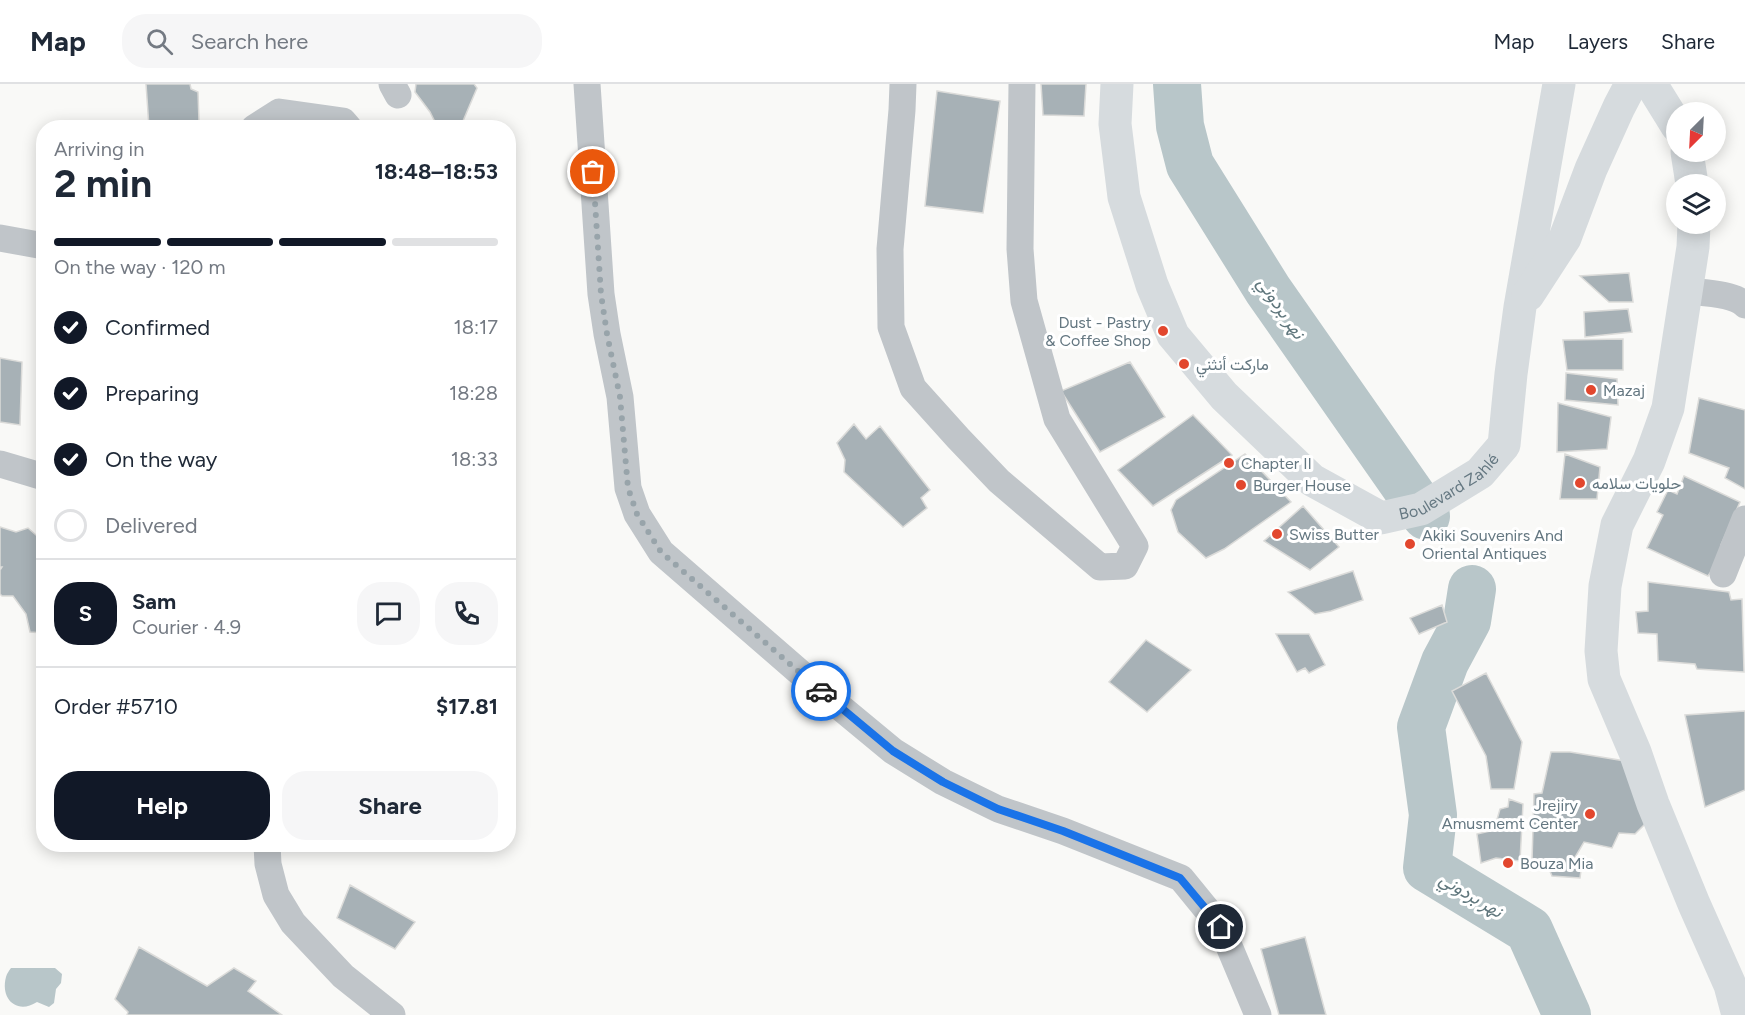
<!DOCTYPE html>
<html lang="en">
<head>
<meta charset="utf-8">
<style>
	body { margin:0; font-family:Figtree,Vazirmatn,sans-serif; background:#f6f6f7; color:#1f2937; height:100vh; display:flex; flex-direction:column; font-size:22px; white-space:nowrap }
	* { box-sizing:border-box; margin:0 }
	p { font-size:20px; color:#747a83 }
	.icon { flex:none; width:33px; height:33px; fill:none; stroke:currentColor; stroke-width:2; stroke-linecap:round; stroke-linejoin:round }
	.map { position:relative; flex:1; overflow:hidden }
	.side { position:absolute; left:36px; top:36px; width:480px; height:732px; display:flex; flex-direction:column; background:#fff; border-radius:24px; box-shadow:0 3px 15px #0003 }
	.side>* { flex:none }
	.needle { width:39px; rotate:204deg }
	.tools { position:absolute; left:1666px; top:18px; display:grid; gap:12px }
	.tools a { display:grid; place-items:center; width:60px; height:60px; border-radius:50%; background:#fff; box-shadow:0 3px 15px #0003; font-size:30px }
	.pin { position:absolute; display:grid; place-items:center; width:51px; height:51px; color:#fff; margin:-26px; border:3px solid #fff; border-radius:50%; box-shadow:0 2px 6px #0007 }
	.courier { position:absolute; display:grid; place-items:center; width:60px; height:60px; margin:-30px; border:4px solid #1a73e8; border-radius:50%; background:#fff; color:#222; box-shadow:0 2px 8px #0007 }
	.head em { font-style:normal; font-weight:700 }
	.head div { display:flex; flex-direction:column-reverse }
	.head { display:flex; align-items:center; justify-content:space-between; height:102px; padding:0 18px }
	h1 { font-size:39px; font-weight:700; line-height:45px }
	.bar { display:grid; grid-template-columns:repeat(4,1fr); gap:9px 6px; align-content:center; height:72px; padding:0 18px }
	.bar i { height:8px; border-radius:4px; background:#e0e1e3 }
	.bar .current { background:#111827 }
	.bar p { grid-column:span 4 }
	.line { display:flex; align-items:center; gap:15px; padding:0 18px; border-top:2px solid #e0e1e3 }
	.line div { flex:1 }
	.round { display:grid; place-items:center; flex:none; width:63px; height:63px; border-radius:24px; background:#f6f6f7 }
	ol { padding:0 18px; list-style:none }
	li { display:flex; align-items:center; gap:18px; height:66px }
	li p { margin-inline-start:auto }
	li .icon { padding:6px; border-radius:50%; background:#111827; color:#fff; stroke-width:4 }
	li:last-child { color:#747a83 }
	li i { width:33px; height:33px; border:3px solid #e0e1e3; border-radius:50% }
	.primary-button { display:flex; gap:12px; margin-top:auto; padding:12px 18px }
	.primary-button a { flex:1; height:69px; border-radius:24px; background:#111827; color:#fff; font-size:24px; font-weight:700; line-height:69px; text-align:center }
	.primary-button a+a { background:#f6f6f7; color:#1f2937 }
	header { display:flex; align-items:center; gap:36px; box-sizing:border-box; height:84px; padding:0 30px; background:#fff; border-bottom:2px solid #e0e1e3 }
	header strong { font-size:28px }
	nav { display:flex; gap:33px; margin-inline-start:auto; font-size:21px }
	.search { width:420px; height:54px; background:#f6f6f7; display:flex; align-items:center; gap:15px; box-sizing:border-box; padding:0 21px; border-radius:24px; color:#747a83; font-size:22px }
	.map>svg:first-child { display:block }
	.water { fill:#b8c6c9 }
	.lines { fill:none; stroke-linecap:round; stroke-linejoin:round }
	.river { stroke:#b8c6c9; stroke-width:48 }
	.building { fill:#a7b1b6; stroke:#dbdbd9; stroke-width:1.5 }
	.street { stroke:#c0c5c9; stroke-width:27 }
	.secondary { stroke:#d6dbde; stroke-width:33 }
	.done { stroke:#98a4aa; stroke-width:6; stroke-dasharray:0 10.8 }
	.route { stroke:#1a73e8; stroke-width:8 }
	.poi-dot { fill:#e2472e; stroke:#fff; stroke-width:2 }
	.labels { text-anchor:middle; stroke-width:6; stroke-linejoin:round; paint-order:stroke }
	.poi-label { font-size:16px; fill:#647781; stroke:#fff; text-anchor:start }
	.street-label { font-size:16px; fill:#647781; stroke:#fff }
	.water-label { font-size:18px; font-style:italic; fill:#5f767c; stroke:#fff }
</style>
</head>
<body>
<header>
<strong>Map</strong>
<div class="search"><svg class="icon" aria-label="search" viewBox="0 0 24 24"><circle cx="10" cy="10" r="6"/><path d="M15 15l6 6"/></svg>Search here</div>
<nav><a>Map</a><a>Layers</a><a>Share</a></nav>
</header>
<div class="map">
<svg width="1745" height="931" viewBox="0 0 1745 931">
	<rect width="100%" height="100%" fill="#f9f9f7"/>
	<path class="water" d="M11,884H55L62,890L61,899L56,905L54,919L49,923L37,918C17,931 0,915 6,893C7,889 9,887 11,884Z"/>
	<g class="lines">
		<path class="river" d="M1177,0L1180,42L1190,81L1268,206L1426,432
			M1472,505L1467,537L1445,578L1421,643L1433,731L1427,784L1529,846L1567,931"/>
	</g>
	<path class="building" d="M146,0H190L191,5L198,8L199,38L149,43Z
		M416,0H474L477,4L460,44H438L430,28L415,8Z
		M1041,0H1086L1084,32L1043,31Z
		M937,7L1000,17L983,129L925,122Z
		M1629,189L1633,218H1609L1580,192Z
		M1628,225L1632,248L1585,253L1584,228Z
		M1623,255V286H1567L1563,256Z
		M0,274L22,278L20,341L0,338Z
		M1130,278L1165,333L1100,368L1061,307Z
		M1566,289L1617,295L1618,321L1565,316Z
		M1699,314L1745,326V405L1725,394L1729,384L1689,369Z
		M1558,319L1611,333L1607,365L1557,368Z
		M1193,331L1232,371L1153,422L1118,386Z
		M854,340L866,355L880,342L930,406L921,414L927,424L903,443L844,388L845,376L837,359Z
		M1245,370L1291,418L1224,465L1206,474L1178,448L1171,426L1176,416Z
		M1565,370L1600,383L1597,415H1560Z
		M1684,392L1740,418L1721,461L1725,467L1708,492L1647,464L1663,431L1657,428L1668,406L1677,410Z
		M1303,422L1339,463L1310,486L1264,457Z
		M0,443L16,448L28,444L36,451L44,448V549L30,548L26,530L13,512H2L0,510V486L2,483H0Z
		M1353,487L1363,516L1331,527L1315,530L1288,508Z
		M1648,498L1729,508L1731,516L1742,515L1744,588L1697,585L1695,580L1658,577L1657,550L1638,549L1636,528L1648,527Z
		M1442,521L1447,538L1419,550L1410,534Z
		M1276,550H1309L1325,581L1309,589L1305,584L1297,588Z
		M1146,556L1191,586L1147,628L1109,598Z
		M1486,589L1522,658L1514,705H1491L1486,672L1452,607Z
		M1745,627V706L1705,723L1685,631Z
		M1551,668H1570L1625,677L1648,737L1635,750L1619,749L1612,764L1584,758L1574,775L1582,779L1580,794L1552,792L1547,780L1532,777L1534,710L1542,709Z
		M1509,715L1523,720L1520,777L1496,774L1481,779L1477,750L1494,746L1500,725L1508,723Z
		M350,801L415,838L395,865L337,834Z
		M1305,853L1326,931H1279L1261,865Z
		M139,863L207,902L234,884L256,897L248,907L282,931H127L128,928L115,915Z"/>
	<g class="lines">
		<path class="street" d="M392,0L398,11
			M587,0L601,210L607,250L620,313L628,404L637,430L661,468L835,619L893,667L943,698L998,725L1063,747L1181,794L1221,843L1258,931
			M903,0L902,26L890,165L891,243L913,304L958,354L999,397L1100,483L1125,482L1135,462L1057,335L1024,217L1020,165L1022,0
			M254,44L279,28L343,37L349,44
			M0,154L44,162
			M1686,207C1702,209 1734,209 1745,221
			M0,380L44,393
			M1723,490L1745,435
			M267,760L268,780L276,811L293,839L343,892L392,931"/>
		<g class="secondary">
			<path id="s1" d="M1117,0L1115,40L1124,113L1152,201L1173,251L1224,312L1312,396L1381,434L1421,425L1480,389L1504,361L1511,290L1520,223L1559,0"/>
			<path d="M1651,0L1677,42"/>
			<path d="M1687,68L1692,100"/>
			<path d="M1694,140L1693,163L1668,324L1649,377L1617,441L1605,502L1601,567L1604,595L1635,668L1653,720L1694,820L1730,901L1738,931"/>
			<path d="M1528,211L1565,154L1591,85L1619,23L1631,0"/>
		</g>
	</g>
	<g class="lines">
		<path class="done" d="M593,88L601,210L607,250L620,313L628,404L637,430L661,468L821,607"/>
		<path class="route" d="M821,607L893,667L943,698L998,725L1063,747L1180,794L1221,843"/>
	</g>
	<g class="poi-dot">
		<circle cx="1163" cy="247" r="6"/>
		<circle cx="1184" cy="280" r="6"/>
		<circle cx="1591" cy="306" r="6"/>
		<circle cx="1229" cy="379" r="6"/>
		<circle cx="1580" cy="399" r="6"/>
		<circle cx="1241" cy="401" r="6"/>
		<circle cx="1277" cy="450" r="6"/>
		<circle cx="1410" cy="460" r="6"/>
		<circle cx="1590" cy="730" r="6"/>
		<circle cx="1508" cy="779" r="6"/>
	</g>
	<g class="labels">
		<g class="poi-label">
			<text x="1151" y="244" text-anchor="end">Dust - Pastry<tspan x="1151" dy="18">&amp; Coffee Shop</tspan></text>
			<text x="1196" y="286">ماركت أنثني</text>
			<text x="1603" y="312">Mazaj</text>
			<text x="1241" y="385">Chapter II</text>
			<text x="1592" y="405">حلويات سلامه</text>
			<text x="1253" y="407">Burger House</text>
			<text x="1289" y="456">Swiss Butter</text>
			<text x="1422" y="457">Akiki Souvenirs And<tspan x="1422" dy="18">Oriental Antiques</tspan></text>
			<text x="1578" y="727" text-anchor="end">Jrejiry<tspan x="1578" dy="18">Amusmemt Center</tspan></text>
			<text x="1520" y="785">Bouza Mia</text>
		</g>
		<g class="street-label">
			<text dy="6" stroke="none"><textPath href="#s1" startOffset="616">Boulevard Zahlé</textPath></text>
		</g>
		<g class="water-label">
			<text transform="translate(1281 224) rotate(56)" y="6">نهر بردوني</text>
			<text transform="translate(1471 811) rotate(31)" y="6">نهر بردوني</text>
		</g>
	</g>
</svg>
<div class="tools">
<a><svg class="needle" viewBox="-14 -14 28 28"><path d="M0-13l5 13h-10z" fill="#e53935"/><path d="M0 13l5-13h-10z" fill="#747a83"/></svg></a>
<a><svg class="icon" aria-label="layers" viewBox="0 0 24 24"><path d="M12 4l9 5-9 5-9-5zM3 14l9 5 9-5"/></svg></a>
</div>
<div class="pin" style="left:593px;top:88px;background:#ea580c"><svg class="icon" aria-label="bag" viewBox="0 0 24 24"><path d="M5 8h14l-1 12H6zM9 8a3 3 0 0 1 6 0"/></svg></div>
<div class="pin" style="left:1221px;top:843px;background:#1f2937"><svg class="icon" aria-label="home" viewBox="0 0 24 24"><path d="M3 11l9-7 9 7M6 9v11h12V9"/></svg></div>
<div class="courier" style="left:821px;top:607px"><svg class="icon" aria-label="car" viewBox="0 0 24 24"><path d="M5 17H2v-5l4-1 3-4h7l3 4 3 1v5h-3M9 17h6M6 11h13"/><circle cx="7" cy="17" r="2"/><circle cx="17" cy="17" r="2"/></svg></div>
<section class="side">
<div class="head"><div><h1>2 min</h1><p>Arriving in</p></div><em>18:48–18:53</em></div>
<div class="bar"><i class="current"></i><i class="current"></i><i class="current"></i><i></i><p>On the way · 120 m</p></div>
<ol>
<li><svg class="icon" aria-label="check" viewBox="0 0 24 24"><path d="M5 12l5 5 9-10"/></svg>Confirmed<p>18:17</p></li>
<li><svg class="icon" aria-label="check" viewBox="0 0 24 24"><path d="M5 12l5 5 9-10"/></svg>Preparing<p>18:28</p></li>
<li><svg class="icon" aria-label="check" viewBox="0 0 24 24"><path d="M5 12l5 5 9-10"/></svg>On the way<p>18:33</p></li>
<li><i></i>Delivered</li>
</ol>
<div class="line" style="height:108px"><b class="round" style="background:#111827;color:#fff">S</b><div><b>Sam</b><p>Courier · 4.9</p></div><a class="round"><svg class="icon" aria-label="chat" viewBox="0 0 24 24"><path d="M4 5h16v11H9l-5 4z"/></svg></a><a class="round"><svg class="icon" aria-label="phone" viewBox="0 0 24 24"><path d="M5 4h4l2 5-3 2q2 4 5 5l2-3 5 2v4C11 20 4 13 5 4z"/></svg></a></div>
<div class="line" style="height:78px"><div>Order #5710</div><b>$17.81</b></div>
<div class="primary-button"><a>Help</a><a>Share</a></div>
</section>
</div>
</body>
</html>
